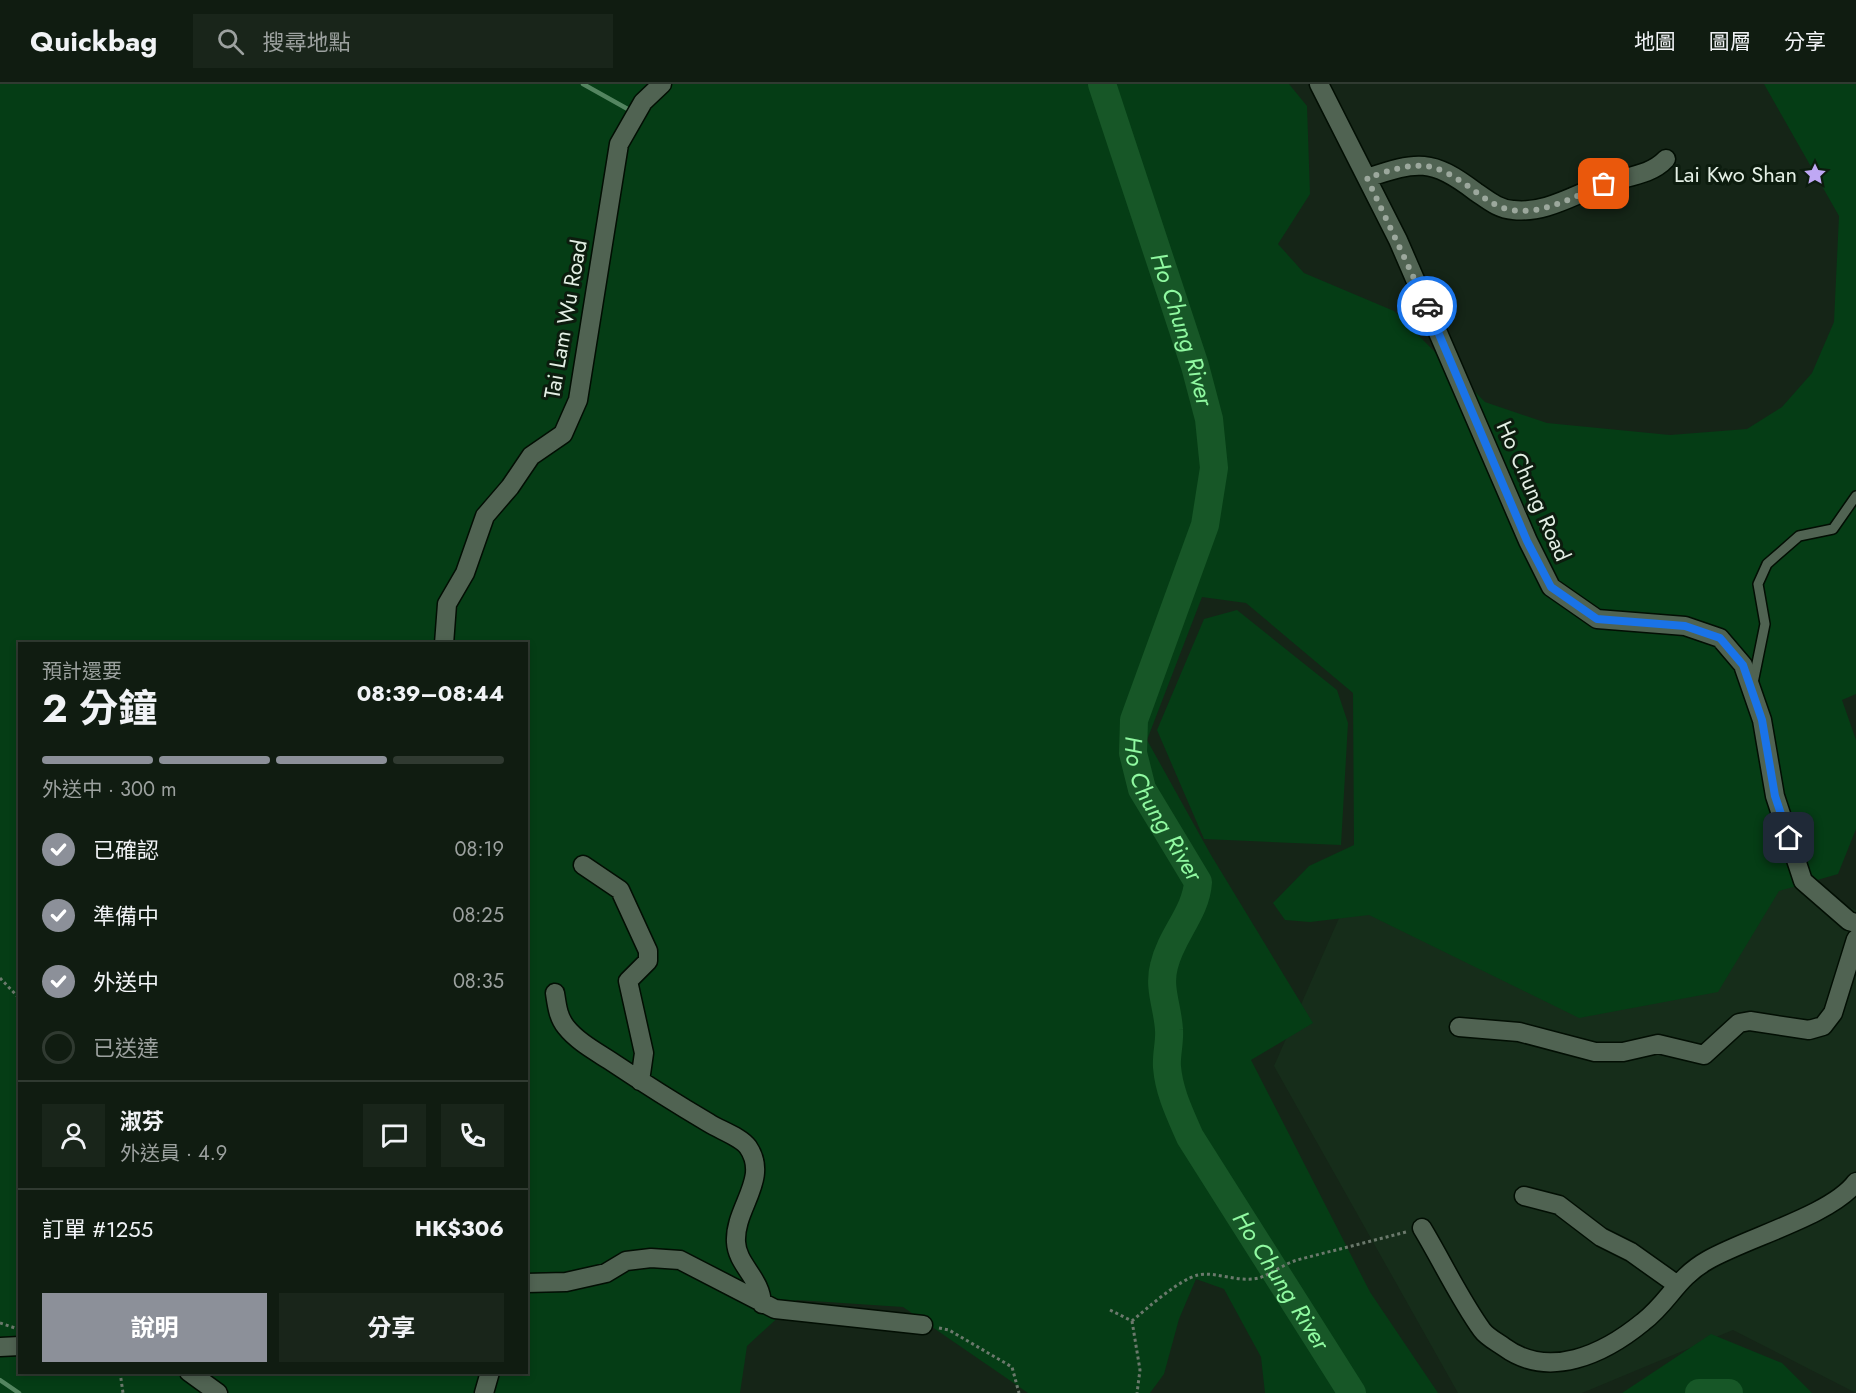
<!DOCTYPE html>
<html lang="zh-TW">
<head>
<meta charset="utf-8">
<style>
	body { margin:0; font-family:Jost,"Noto Sans TC",sans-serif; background:#19251a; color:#f1f3f6; height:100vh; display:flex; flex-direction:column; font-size:22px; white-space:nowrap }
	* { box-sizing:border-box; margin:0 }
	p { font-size:20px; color:#9ca19f }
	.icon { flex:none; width:33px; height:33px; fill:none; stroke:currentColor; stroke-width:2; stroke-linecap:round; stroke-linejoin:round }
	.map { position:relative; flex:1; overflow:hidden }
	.drawer { position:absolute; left:18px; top:558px; width:510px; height:732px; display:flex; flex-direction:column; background:#101c11; border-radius:0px; box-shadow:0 3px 9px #0003,0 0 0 2px #303a31 }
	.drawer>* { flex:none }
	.pin { position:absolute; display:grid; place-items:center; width:51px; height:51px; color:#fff; margin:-26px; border-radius:12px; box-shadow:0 3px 9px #0006 }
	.courier { position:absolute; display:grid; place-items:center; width:60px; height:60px; margin:-30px; border:4px solid #1a73e8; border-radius:50%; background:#fff; color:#222; box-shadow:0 2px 8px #0007 }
	.overview em { font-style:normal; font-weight:700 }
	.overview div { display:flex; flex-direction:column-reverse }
	.overview { display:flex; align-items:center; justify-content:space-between; height:102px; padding:0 24px }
	h1 { font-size:39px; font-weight:700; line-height:45px }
	.bar { display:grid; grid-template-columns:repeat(4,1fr); gap:9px 6px; align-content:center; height:72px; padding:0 24px }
	.bar i { height:8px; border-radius:4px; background:#303a31 }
	.bar .active { background:#8c9099 }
	.bar p { grid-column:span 4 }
	.line { display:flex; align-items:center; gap:15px; padding:0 24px; border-top:2px solid #303a31 }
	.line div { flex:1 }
	.round { display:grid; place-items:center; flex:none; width:63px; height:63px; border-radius:0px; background:#19251a }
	ol { padding:0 24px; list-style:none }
	li { display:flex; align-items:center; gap:18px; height:66px }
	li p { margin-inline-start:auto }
	li .icon { padding:6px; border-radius:50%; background:#8c9099; color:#fff; stroke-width:4 }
	li:last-child { color:#9ca19f }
	li i { width:33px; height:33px; border:3px solid #303a31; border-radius:50% }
	.primary-button { display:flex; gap:12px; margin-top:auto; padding:12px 24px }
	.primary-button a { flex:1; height:69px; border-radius:0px; background:#8c9099; color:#fff; font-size:24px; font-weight:700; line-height:69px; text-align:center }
	.primary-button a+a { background:#19251a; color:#f1f3f6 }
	header { display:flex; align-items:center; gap:36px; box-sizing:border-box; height:84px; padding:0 30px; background:#101c11; border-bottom:2px solid #303a31 }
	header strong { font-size:28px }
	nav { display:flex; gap:33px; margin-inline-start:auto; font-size:21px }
	.search { width:420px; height:54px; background:#19251a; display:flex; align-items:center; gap:15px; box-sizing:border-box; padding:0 21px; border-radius:0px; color:#9ca19f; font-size:22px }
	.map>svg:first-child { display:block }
	.built { fill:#162d1a }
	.green { fill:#053d15; fill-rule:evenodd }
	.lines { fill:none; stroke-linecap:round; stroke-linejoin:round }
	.stream { stroke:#548560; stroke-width:4.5 }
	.river { stroke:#175727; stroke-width:28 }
	.lane-casing { stroke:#020e03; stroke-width:12 }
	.street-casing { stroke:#020e03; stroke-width:21 }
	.path { stroke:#6b796c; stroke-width:3; stroke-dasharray:3 3; stroke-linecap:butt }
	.lane { stroke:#506352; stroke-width:9 }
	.street { stroke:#506352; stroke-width:18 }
	.done { stroke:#9ca89d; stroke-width:6; stroke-dasharray:0 10.8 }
	.route { stroke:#1a73e8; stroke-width:8 }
	.labels { text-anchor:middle; stroke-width:6; stroke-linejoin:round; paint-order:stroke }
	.poi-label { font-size:22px; fill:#e4efe5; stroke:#0c1c0e; text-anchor:end }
	.street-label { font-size:22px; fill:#e4efe5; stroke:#0c1c0e }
	.water-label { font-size:24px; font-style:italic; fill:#90f9a1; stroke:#0c1c0e }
</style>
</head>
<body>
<header>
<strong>Quickbag</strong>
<div class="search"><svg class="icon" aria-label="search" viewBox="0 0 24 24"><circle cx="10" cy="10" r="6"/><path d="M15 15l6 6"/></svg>搜尋地點</div>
<nav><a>地圖</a><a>圖層</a><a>分享</a></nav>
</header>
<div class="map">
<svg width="1856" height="1309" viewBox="0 0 1856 1309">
	<rect width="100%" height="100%" fill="#152517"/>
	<path class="built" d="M1459,561L1645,733L1856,826V1309L1733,1246L1582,1309H1458L1274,982Z"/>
	<path class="green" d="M0,0H1289L1307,22L1310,110L1278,160L1304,189L1394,227L1485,318L1547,339L1670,351L1747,345L1782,323L1812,289L1834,238L1839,132L1764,0H1856V610L1842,616L1856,656V745L1838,790L1779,807L1718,908L1579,934L1369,831L1310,838L1285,836L1273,819L1309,782L1354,761L1353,609L1246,519L1202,513L1147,656L1211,771L1313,939L1251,976L1370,1208L1438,1309H1265L1261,1273L1224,1205L1196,1195L1179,1235L1164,1290L1150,1309H1028L903,1223L797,1216L747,1262L740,1309H0ZM20,560H526V1288H20Z
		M1237,526L1337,606L1348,639L1341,761L1204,755L1157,646L1204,535Z
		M1711,1250L1782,1279L1812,1309H1622Z"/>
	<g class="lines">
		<path class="stream" d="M583,0L633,28
			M0,1296L19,1309"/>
		<g class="river">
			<path id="s1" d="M1102,0L1195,282L1209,335L1214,384L1205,441L1134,636L1133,669L1142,705L1198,798C1196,829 1171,851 1164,882C1158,904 1168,924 1169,946C1170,958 1166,971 1167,983C1169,1008 1180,1030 1190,1053L1352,1309"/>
			<path d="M1699,1309H1729"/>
		</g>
		<g class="lane-casing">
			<path id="lane" d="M1753,599L1765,540L1758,500L1767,480L1799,452L1833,445L1856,412"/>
		</g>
		<g class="street-casing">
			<path id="street" d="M1319,0L1398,156L1528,457L1551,503L1597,535L1685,542L1720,554L1743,581L1762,636L1775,712L1803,797L1849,837L1856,839
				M1367,94C1418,77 1431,74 1476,108C1488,116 1498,125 1513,126C1545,130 1575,110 1604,100C1626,92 1650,92 1666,75
				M444,560L447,520L465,489L485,432L510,403L531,372L563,350L578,316L619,60L643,18L662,0
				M583,781L620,806L648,867V877L628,897L644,969L640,997
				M555,909C557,922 558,933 566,943C577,957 595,967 609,976C642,998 675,1019 709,1039C720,1046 741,1053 748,1063C770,1095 734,1124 736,1158C737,1181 761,1194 762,1220
				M1459,943L1519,948L1595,968H1623L1658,960L1704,971L1739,939L1750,937L1809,946L1823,942L1833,929L1856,855
				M1524,1112L1559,1121L1601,1153L1631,1168L1676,1200
				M1422,1144C1442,1177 1459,1214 1482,1246C1487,1253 1497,1258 1504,1263C1549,1296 1604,1270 1643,1238C1670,1217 1676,1194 1708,1176C1746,1154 1832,1131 1856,1098
				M526,1199L566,1198L606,1189L626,1177L651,1174L680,1176L775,1225L923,1241
				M0,1263L20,1262
				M189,1288L218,1309
				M484,1309L490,1288"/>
		</g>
		<path class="path" d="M0,894L20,915
			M1110,1226L1132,1237
			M1132,1237C1146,1225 1180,1195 1198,1191C1215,1187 1238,1199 1259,1194C1271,1190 1284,1180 1297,1176L1406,1148
			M1132,1237L1140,1286L1137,1309
			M0,1239L18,1245
			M939,1244L949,1246L1012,1283L1019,1309
			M120,1288L123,1309"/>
		<use href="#lane" class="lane"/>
		<use href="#street" class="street"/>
	</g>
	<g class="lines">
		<path class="done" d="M1427,222L1367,94C1418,77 1431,74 1476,108C1487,116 1498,124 1512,126C1544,131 1575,112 1604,100"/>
		<path class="route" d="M1427,222L1527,457L1551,503L1597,535L1685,542L1720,554L1743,581L1762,636L1775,712L1789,754"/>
	</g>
	<defs>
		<g id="sight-bare" transform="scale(1.8)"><path d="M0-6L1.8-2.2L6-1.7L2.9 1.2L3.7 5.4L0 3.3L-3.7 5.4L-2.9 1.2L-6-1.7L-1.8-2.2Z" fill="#bfa8f4" stroke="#0c1c0e" stroke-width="2.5" paint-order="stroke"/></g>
	</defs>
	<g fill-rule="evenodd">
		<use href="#sight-bare" x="1815" y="90"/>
	</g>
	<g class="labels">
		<g class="poi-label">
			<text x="1797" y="98">Lai Kwo Shan</text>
		</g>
		<g class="street-label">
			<text transform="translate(565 235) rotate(-80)" y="8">Tai Lam Wu Road</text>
			<text transform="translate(1534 407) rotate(66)" y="8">Ho Chung Road</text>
		</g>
		<g class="water-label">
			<text dy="8" stroke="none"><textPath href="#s1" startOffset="258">Ho Chung River</textPath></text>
			<text dy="8" stroke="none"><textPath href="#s1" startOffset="762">Ho Chung River</textPath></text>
			<text dy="8" stroke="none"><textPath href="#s1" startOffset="1282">Ho Chung River</textPath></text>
		</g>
	</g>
</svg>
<div class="pin" style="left:1604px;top:100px;background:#ea580c"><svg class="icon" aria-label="bag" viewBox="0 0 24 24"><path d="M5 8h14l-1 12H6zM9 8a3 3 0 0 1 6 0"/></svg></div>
<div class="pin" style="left:1789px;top:754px;background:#1f2937"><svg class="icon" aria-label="home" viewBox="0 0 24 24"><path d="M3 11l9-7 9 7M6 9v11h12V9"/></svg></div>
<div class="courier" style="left:1427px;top:222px"><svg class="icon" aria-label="car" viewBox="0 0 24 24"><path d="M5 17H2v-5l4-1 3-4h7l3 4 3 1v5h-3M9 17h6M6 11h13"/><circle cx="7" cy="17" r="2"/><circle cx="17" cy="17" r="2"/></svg></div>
<section class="drawer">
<div class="overview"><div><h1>2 分鐘</h1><p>預計還要</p></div><em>08:39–08:44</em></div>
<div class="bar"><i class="active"></i><i class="active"></i><i class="active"></i><i></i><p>外送中 · 300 m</p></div>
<ol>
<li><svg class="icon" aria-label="check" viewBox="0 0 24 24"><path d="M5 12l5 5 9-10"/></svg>已確認<p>08:19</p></li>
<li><svg class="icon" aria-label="check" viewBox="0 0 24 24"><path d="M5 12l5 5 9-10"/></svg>準備中<p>08:25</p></li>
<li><svg class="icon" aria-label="check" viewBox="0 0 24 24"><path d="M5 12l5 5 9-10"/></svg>外送中<p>08:35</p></li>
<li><i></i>已送達</li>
</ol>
<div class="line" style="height:108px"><a class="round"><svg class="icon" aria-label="person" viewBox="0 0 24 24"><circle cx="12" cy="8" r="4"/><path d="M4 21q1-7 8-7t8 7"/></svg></a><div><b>淑芬</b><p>外送員 · 4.9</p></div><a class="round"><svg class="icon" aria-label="chat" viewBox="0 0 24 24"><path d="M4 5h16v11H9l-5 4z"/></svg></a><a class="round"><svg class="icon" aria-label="phone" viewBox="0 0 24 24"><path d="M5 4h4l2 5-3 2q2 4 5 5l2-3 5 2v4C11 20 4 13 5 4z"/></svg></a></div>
<div class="line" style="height:78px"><div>訂單 #1255</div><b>HK$306</b></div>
<div class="primary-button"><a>說明</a><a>分享</a></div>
</section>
</div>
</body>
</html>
